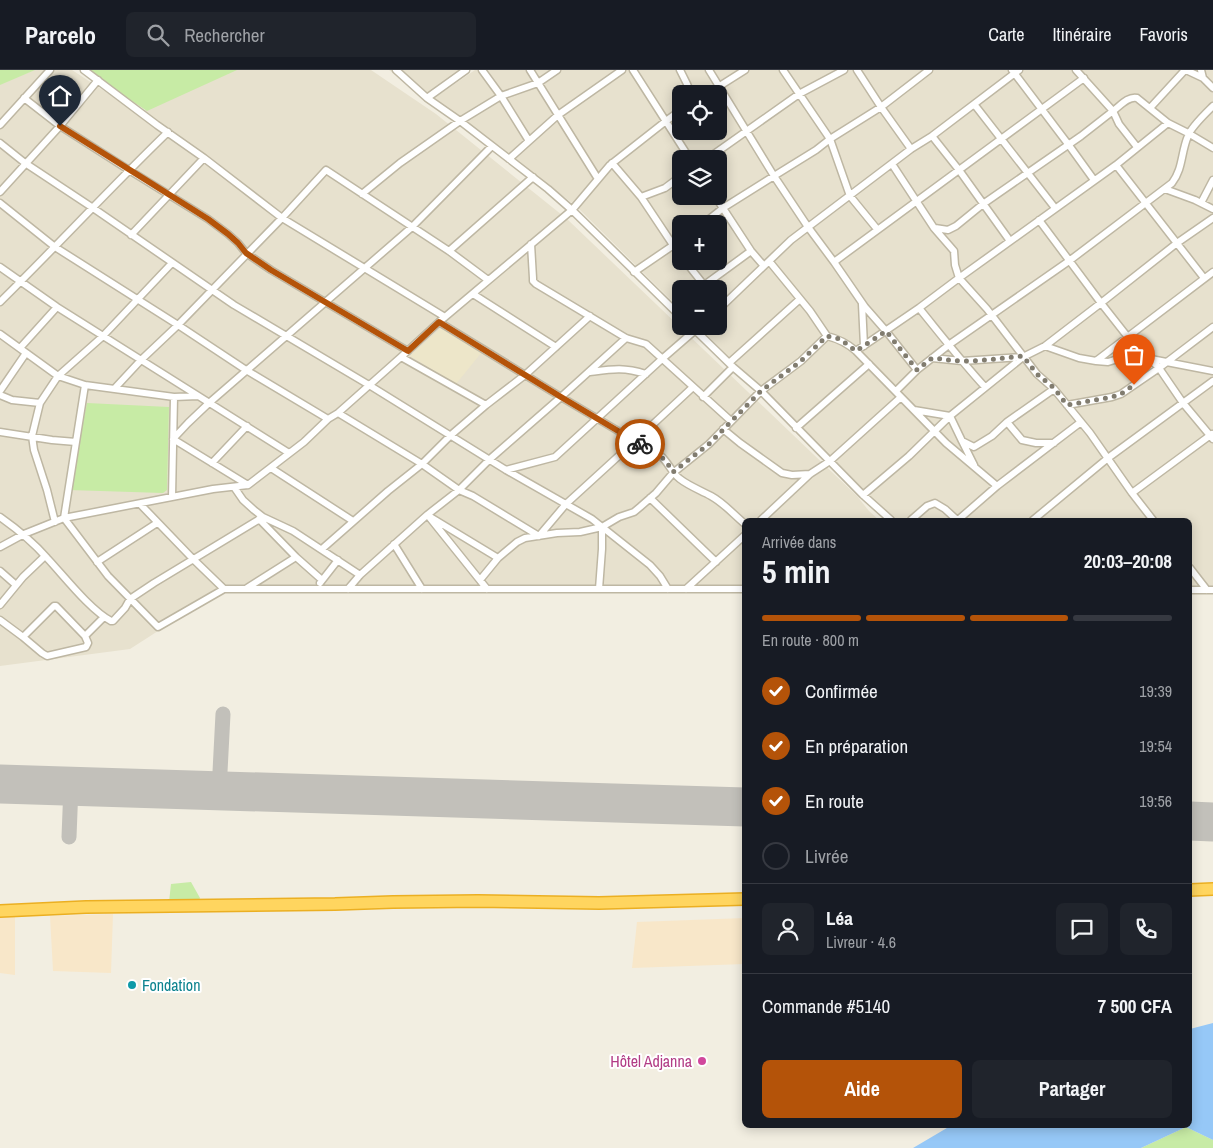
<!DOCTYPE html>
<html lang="fr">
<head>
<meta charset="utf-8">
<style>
	body { margin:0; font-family:"Archivo Narrow",sans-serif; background:#20242c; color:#f1f3f6; height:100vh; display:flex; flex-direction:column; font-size:19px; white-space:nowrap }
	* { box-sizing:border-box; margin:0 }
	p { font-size:16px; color:#9ea1a6 }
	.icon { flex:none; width:28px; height:28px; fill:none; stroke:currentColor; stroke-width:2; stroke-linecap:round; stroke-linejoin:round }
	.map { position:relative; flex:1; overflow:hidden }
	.panel { position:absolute; left:742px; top:448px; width:450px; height:610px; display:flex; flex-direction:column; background:#171b24; border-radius:8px; box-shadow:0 2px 12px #0003 }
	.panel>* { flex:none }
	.fabs { position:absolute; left:672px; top:15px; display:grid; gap:10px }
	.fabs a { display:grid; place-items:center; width:55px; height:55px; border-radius:8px; background:#171b24; box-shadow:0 2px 12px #0003; font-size:25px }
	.pin { position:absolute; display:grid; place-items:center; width:42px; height:42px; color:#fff; margin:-51px -21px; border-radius:50% 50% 50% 0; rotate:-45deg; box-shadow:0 0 5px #0007 }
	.pin .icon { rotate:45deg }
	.courier { position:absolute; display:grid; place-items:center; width:50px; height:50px; margin:-25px; border:4px solid #b45309; border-radius:50%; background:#fff; color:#222; box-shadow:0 1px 6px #0007 }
	.summary em { font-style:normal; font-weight:700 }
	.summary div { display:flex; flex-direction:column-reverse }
	.summary { display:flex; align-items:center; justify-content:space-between; height:85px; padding:0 20px }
	h1 { font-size:32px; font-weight:700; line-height:38px }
	.bar { display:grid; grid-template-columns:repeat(4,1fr); gap:8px 5px; align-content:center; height:60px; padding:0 20px }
	.bar i { height:6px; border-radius:4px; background:#363941 }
	.bar .current { background:#b45309 }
	.bar p { grid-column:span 4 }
	.line { display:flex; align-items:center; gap:12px; padding:0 20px; border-top:1px solid #363941 }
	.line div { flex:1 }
	.round { display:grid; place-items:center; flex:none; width:52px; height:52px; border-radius:8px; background:#20242c }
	ol { padding:0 20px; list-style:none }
	li { display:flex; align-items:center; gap:15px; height:55px }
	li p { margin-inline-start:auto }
	li .icon { padding:5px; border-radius:50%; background:#b45309; color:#fff; stroke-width:4 }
	li:last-child { color:#9ea1a6 }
	li i { width:28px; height:28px; border:2px solid #363941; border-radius:50% }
	.primary-button { display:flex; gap:10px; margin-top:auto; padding:10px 20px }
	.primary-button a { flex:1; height:58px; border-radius:8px; background:#b45309; color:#fff; font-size:20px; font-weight:700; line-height:58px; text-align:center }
	.primary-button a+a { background:#20242c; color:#f1f3f6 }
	header { display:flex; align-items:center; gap:30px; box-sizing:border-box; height:70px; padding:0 25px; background:#171b24; border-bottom:1px solid #363941 }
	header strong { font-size:24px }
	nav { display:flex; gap:28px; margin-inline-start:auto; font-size:18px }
	.search { width:350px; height:45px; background:#20242c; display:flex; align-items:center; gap:12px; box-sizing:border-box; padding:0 18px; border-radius:8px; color:#9ea1a6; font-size:19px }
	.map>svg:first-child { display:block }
	.residential { fill:#e7e1ce; fill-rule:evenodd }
	.commercial { fill:#f8e7c9 }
	.education { fill:#ede6c9 }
	.green { fill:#c7eba5 }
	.water { fill:#96c8f7 }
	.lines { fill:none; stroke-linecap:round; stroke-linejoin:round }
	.taxiway { stroke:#c2c0ba; stroke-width:15 }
	.runway { stroke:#c2c0ba; stroke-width:39 }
	.street-casing { stroke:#beb7a3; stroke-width:9 }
	.highway-casing { stroke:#ebaf22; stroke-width:14 }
	.street { stroke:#fff; stroke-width:6 }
	.highway { stroke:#ffd55f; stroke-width:11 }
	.done { stroke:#817c6f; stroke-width:5; stroke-dasharray:0 9 }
	.route { stroke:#b45309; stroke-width:6 }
	.culture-dot { fill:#0f9aa8; stroke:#fff; stroke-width:2 }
	.hotel-dot { fill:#d1479c; stroke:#fff; stroke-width:2 }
	.labels { text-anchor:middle; stroke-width:4; stroke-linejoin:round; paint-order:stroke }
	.culture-label { font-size:16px; fill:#0d838f; stroke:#fff; text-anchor:start }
	.hotel-label { font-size:16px; fill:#b23c85; stroke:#fff; text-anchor:end }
</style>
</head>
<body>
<header>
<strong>Parcelo</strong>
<div class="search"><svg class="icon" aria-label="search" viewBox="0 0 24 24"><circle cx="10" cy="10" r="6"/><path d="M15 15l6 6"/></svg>Rechercher</div>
<nav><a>Carte</a><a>Itinéraire</a><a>Favoris</a></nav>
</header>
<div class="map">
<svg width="1213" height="1078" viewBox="0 0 1213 1078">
	<rect width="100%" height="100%" fill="#f2eee1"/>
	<path class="residential" d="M34,0H72L138,43L235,0H371L436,44L567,149L857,426L869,441L879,450H745V519L225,518L130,579L0,596V14Z
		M389,0H462L426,25Z
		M475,0H1213V516H1190V450H894L698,256H719V219H681V240L576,136L434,28ZM681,24H719V61H681ZM681,89H719V126H681ZM681,154H719V191H681Z"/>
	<path class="commercial" d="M113,844L111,903L53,901L50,846Z
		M0,847H15V905L0,903Z
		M745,848V894L632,898L637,852Z"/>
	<path class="education" d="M441,258L482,282L456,314L410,286Z"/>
	<path class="green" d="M0,0H35L0,15Z
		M85,0H237L147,41Z
		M87,333L169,337L167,420L163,423L69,420Z
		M191,812L200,828L196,835L169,832L171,814Z
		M1186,1057L1213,1070V1078H1141Z"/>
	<path class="water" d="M1213,953V1070L1186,1057L1141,1078H913L952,1055H1190V959Z"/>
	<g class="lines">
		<path class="taxiway" d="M219,721L223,644
			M69,767L71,716"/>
		<path class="runway" d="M0,714L745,737
			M1190,751L1213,752"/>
		<g class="street-casing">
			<path id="street" d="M84,0L157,55L204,88L282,148L445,247
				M396,0L427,28L460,51L548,119L572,140L681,247
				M482,0L501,26L529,71
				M530,0L598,109
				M633,0L690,89
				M680,0L687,14L691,24
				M709,0L774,106L808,157L834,192L865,237L886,261L917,300
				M783,0L830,69L850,126L877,159
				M857,0L881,37L911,79
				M1012,0L1068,74L1094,110
				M1076,0L1113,41C1120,36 1128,26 1137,28L1168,53L1188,63L1213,78
				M1186,0L1203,8
				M1201,0L1203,8L1213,18
				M707,24L745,0
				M24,28L60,56L129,100L208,149L228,164L238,173L246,183L271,200L408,281
				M427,28L466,0
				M974,34L1055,138
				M1150,38L1185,0
				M0,55L50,0
				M932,66L959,100L1010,171
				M0,73L25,93L93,138L234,235L369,315L506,400L592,449L650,495L660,506L668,519
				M509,89L558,45L622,0
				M707,89L799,24L844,0
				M612,93L641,127L681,187
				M892,94L934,158L954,181L955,195L959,208L987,239L1037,304L1054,319L1090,363L1132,423L1153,450
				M1116,95L1204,208
				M1165,119L1195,130L1213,139
				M0,122L60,56L98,10
				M362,124L400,93L460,51L501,26L538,13L557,0
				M715,126L751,181L764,196
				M641,127L665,118L681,106
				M0,133L55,177L178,255L246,300L328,349
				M1201,133L1213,110
				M1039,150L1101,233L1127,266L1159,298L1183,333L1213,369
				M703,154L723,138L774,106L816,80L830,69L881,37L929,0
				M935,158L948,160L956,156L983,134L1081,66L1113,41L1119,54L1137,77
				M131,165L204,88
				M531,174L533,208V211L536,214L626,268L646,274L731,351
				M449,181L533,107
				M685,191L704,215
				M769,191L810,241L827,266C839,269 847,273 856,281L946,373L997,416L958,450
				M834,192L1084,8
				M0,197L57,237L289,383
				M634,202L681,170
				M699,219L751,181
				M473,224L556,277
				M0,232C57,176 111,117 168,62
				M862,234L864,276
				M672,238L681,232
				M919,238C941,265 962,292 985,317
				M719,239L791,170L911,79L932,66L1019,0
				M439,252L561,327L662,387C669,394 672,403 680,409C689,416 700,420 711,426C724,433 734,445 745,454
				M691,256L733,297L761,321L863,425L891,450
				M0,264L58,306L85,315L174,327L198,326
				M1045,276L1079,288L1096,291L1213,202
				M20,278L57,237
				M856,281L919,238L959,208L1116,95L1168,53
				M401,287L486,335
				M932,288L962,291L1022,287
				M1096,291L1108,292L1121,288L1151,289L1213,301
				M729,293L800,229
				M590,302C613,299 623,297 646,304
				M85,315L64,448L108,506L158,557L224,519H745
				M115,318L141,290L178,255L282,148L326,100L449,181L488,210
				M0,321L26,283
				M896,321L917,300L950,274L1069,191L1172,113C1183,99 1181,82 1188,66C1191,57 1206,43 1213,36
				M0,325L12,330L40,333
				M703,327L733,297
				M1067,335L1112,327L1121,324L1159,298L1213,257
				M914,340L950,346L962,371L974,377L992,366L1007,352L1054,319
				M338,343L422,394L459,420L473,426L539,466
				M1007,352L1022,370L1036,373H1054
				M796,358L869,294
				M723,359L740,373L782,403L792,405L810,404
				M0,362L52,370L76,372
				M962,371L974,395
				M212,393L247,356
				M271,398L353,451
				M506,400L555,387L662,289L700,256
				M248,415L173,369L188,353L209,333L412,157L492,76
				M997,416L1081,352
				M234,417L243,430L254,440L263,447L293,461L360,505
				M1132,423L1212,364
				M863,425L909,386L950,346L1023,287L1045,276L1101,233L1177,173L1213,148
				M172,427L174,327
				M650,428L716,492
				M140,434L193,489L224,519
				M427,445L498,488L517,472L525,468L557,463L580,462L602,457
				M0,447C17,459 33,472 47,488C64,506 90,540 111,551H113L125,538L130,529L154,513L263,447
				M430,448L487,519
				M259,449L296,487L322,510
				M761,450L810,404L830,391L901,327
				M911,450L927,436L935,433L945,439L957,450
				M1033,450L1108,388L1213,311
				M55,452L47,420L34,380L32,366L40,333L58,306L102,267L172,193
				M539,466L566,434L635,371L693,317
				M394,474L422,519
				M0,477L24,464L64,448L213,419L248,415L304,372L328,349L338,343L401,287L439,252L572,140L610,95L666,51L681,40
				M322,479L388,421L422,394L451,365L486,335L525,305L590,246
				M97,492L157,453
				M1190,498L1207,520
				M0,501L16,515
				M480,510L498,488
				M320,513L338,490
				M247,518L296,487
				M348,519L360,505L427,445L459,420L490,389L561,327L626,268
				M599,519L602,479V457L619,447L634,442L640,437L656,423L673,403L709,374L761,321L801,291L827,266
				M686,519L745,465
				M1190,520H1213
				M0,535L23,507L45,486
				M0,550L23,567L42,583L47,586L86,577L88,573L85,566L104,547
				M23,567L54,536H56L85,566"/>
		</g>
		<g class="highway-casing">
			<path id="highway" d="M1190,820L1213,819
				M0,841L86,837L335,834L393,832L478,831L599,833L745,829"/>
		</g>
		<use href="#street" class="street"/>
		<use href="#highway" class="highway"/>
	</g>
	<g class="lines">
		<path class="done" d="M640,374C656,383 664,386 673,402L709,374L761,321L801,291L827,266L840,269L856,281L886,261L917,300L932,288C943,289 953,291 964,291C983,291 1003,288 1023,286L1037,304L1054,318L1067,335L1112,327L1121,324L1134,315"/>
		<path class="route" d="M60,56L208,149L228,164L238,173L246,183L271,200L408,281L439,252L561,327L640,374"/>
	</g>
	<circle class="culture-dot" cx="132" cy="915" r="5"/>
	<circle class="hotel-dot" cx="702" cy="991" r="5"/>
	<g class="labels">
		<g class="culture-label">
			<text x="142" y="921">Fondation</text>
		</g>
		<g class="hotel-label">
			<text x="692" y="997">Hôtel Adjanna</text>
		</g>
	</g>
</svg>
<div class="fabs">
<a><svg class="icon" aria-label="locate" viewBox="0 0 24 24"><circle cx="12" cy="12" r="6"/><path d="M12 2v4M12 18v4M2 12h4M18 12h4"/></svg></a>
<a><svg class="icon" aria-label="layers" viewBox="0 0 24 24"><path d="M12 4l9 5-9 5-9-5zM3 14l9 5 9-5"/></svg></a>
<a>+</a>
<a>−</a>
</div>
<div class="pin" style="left:1134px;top:315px;background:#ea580c"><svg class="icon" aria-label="bag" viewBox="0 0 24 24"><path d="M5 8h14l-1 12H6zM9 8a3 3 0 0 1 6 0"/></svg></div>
<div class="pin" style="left:60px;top:56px;background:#1f2937"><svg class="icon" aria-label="home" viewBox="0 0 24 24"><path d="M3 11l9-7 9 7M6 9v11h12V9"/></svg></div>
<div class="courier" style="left:640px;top:374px"><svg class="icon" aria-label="bike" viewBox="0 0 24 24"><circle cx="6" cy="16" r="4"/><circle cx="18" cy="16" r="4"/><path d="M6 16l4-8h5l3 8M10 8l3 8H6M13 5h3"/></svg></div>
<section class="panel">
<div class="summary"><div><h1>5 min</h1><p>Arrivée dans</p></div><em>20:03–20:08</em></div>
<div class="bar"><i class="current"></i><i class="current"></i><i class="current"></i><i></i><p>En route · 800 m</p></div>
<ol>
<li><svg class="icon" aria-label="check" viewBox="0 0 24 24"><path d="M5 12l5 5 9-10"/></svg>Confirmée<p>19:39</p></li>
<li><svg class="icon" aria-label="check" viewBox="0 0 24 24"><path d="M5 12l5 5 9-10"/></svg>En préparation<p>19:54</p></li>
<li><svg class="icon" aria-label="check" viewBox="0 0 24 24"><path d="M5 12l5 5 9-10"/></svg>En route<p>19:56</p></li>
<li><i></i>Livrée</li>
</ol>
<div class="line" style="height:90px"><a class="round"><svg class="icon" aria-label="person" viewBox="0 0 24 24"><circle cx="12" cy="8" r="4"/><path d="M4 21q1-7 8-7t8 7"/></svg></a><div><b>Léa</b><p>Livreur · 4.6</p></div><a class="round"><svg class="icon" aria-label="chat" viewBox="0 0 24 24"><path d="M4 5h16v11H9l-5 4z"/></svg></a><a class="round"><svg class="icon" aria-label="phone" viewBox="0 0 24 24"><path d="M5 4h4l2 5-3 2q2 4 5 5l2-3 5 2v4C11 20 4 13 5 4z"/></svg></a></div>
<div class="line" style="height:65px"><div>Commande #5140</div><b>7 500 CFA</b></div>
<div class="primary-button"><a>Aide</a><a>Partager</a></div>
</section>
</div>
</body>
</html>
